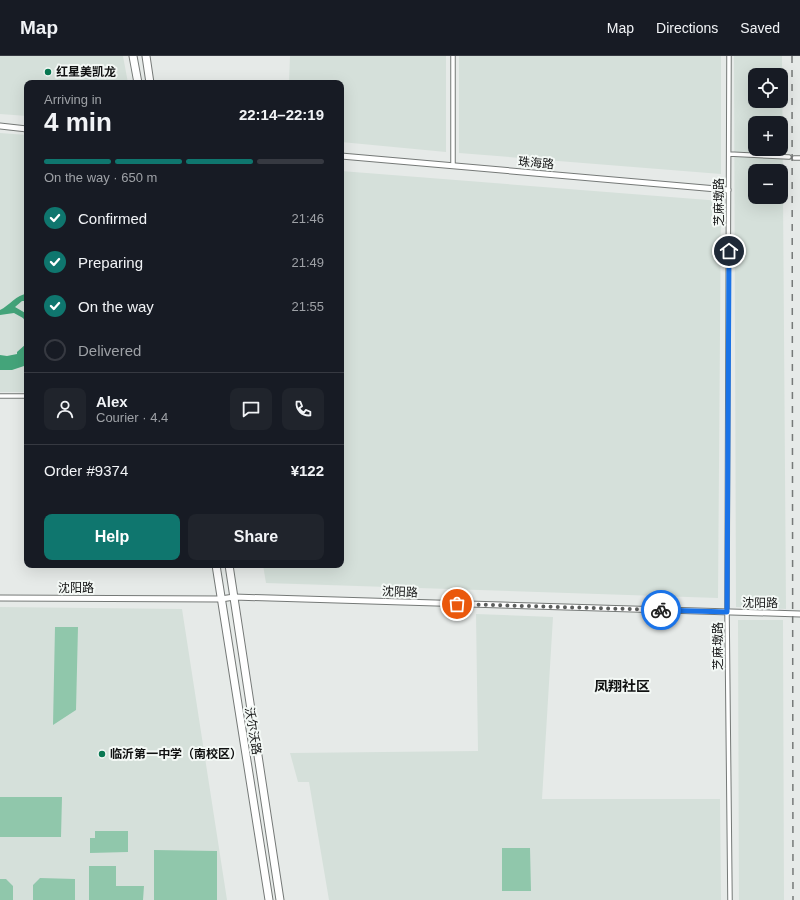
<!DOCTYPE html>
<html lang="en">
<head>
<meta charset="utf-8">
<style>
	body { margin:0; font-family:Arial,"Noto Sans SC",sans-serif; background:#20242c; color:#f1f3f6; height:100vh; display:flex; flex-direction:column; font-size:15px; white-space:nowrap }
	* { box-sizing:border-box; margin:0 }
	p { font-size:13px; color:#9ea1a6 }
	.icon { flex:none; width:22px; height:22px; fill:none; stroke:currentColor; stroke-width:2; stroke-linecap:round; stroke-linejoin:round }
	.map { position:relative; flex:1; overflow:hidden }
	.details { position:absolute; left:24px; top:24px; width:320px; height:488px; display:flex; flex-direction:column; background:#171b24; border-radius:8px; box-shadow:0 4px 16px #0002 }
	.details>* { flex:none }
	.controls { position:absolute; left:748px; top:12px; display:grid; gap:8px }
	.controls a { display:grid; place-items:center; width:40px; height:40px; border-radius:8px; background:#171b24; box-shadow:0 4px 16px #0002; font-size:20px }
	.pin { position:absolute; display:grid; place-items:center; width:34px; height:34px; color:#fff; margin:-17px; border:2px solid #fff; border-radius:50%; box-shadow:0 1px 4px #0007 }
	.courier { position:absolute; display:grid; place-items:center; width:40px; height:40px; margin:-20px; border:3px solid #1a73e8; border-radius:50%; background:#fff; color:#222; box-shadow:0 1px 5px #0007 }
	.summary em { font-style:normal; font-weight:800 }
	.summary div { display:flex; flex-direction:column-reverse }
	.summary { display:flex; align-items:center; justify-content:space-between; height:68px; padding:0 20px }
	h1 { font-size:26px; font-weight:800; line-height:30px }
	.bar { display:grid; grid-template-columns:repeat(4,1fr); gap:6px 4px; align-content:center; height:48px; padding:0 20px }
	.bar i { height:5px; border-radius:3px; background:#363941 }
	.bar .current { background:#0f766e }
	.bar p { grid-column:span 4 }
	.line { display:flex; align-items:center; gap:10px; padding:0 20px; border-top:1px solid #363941 }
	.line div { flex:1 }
	.round { display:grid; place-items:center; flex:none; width:42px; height:42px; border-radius:8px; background:#20242c }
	ol { padding:0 20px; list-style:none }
	li { display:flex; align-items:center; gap:12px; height:44px }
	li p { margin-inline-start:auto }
	li .icon { padding:4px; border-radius:50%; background:#0f766e; color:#fff; stroke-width:4 }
	li:last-child { color:#9ea1a6 }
	li i { width:22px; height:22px; border:2px solid #363941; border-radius:50% }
	.button { display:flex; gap:8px; margin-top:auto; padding:8px 20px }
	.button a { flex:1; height:46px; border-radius:8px; background:#0f766e; color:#fff; font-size:16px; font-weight:800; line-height:46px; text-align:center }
	.button a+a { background:#20242c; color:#f1f3f6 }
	header { display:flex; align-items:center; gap:24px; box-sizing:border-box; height:56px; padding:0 20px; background:#171b24; border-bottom:1px solid #363941 }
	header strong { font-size:19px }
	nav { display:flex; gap:22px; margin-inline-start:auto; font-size:14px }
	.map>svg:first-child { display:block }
	.built { fill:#d5e0da; fill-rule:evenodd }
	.green { fill:#90c7ab }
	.water { fill:#44a47a }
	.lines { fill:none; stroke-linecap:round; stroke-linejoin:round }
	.street-casing { stroke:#757977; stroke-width:5.5 }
	.secondary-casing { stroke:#757977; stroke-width:7 }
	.highway-casing { stroke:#757977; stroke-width:9 }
	.street { stroke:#fff; stroke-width:3.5 }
	.secondary { stroke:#fff; stroke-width:5 }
	.highway { stroke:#fff; stroke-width:7 }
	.rail { stroke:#767978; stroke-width:1.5; stroke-dasharray:7 7; stroke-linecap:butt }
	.done { stroke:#5b5d5c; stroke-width:4; stroke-dasharray:0 7.2 }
	.route { stroke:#1a73e8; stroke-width:5 }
	.poi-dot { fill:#097852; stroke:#f3f8f5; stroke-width:1.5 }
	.labels { text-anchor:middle; stroke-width:4; stroke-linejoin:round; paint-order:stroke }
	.poi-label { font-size:12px; font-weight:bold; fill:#101111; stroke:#f3f8f5; text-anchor:start }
	.street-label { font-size:12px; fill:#101111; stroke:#f3f8f5 }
	.quarter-label { font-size:14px; font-weight:bold; fill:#101111; stroke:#f3f8f5 }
</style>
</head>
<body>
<header>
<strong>Map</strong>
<nav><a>Map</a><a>Directions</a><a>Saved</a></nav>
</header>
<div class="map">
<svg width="800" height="844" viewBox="0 0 800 844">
	<rect width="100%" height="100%" fill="#e6eae8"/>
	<path class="built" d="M0,0H123L128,27H27V60L0,58Z
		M290,0H446V96L341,86V27H289Z
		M459,0H721V118L459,97Z
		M734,0H782L786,553L736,551ZM755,19H781V45H755ZM755,67H781V93H755ZM755,115H781V141H755Z
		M0,77L27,79V336H0Z
		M341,115L721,145L718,542L266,527L263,509H341Z
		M0,551L182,553L227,844H0Z
		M476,558L553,561L542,743H720L721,844H329L309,726H298L290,697L478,695Z
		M738,564H783L784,844H739Z"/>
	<path class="green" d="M55,571H78L76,654L53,669Z
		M0,741H62L61,781H0Z
		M95,775H128V796L90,797V782H95Z
		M502,792H530L531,835H502Z
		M154,794L217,795V844H154Z
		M89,810H116V830H144L143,844H89Z
		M40,822L75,823V844H33V829Z
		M0,823H6L13,830V844H0Z"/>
	<path class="water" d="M27,238V245H22L15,251L27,258V268L23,262L14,257L0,259V254C9,250 17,238 27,238Z
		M26,288L27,309L12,314H0V299L7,300L17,298V296Z"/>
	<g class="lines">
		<g class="street-casing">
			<path id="street" d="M453,0V110
				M729,0L727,556L730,844
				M729,98L789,101
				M794,102H800
				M0,340H27"/>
		</g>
		<g class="secondary-casing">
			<path id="secondary" d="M0,70L27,73
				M341,100L728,134
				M0,542L221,543L234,541L800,558"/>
		</g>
		<g class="highway-casing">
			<path id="highway" d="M133,0L138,27
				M146,0L150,27
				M216,509L269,844
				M229,509L280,844"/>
		</g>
		<use href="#street" class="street"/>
		<use href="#secondary" class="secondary"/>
		<use href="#highway" class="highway"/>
		<path class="rail" d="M792,0L793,844"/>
	</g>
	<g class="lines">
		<path class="done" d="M457,548L661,554"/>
		<path class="route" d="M661,554L727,556L729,195"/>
	</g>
	<g class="poi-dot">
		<circle cx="48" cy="16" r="4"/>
		<circle cx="102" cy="698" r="4"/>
	</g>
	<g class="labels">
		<g class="poi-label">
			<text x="56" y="20">红星美凯龙</text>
			<text x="110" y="702">临沂第一中学（南校区）</text>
		</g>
		<g class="street-label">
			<text transform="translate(536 107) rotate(5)" y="4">珠海路</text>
			<text transform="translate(719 146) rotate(-90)" y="4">芝麻墩路</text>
			<text x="76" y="536">沈阳路</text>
			<text transform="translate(400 536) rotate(2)" y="4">沈阳路</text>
			<text transform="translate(760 547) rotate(1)" y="4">沈阳路</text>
			<text transform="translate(718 590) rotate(-90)" y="4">芝麻墩路</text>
			<text transform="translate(253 675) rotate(81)" y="4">沃尔沃路</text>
		</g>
		<g class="quarter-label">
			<text x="622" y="635">凤翔社区</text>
		</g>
	</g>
</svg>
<div class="controls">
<a><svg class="icon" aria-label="locate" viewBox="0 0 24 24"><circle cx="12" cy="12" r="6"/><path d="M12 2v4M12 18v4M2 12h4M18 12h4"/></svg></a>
<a>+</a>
<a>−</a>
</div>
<div class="pin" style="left:457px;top:548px;background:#ea580c"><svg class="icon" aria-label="bag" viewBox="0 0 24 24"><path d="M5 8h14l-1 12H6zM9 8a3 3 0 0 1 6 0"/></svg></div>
<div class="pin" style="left:729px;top:195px;background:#1f2937"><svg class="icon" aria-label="home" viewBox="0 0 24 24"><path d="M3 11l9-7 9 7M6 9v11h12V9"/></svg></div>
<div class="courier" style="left:661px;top:554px"><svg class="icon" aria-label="bike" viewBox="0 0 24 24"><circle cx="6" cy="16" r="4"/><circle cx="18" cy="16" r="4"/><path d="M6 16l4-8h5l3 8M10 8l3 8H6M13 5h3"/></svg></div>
<section class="details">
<div class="summary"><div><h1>4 min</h1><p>Arriving in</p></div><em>22:14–22:19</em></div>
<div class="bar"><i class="current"></i><i class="current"></i><i class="current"></i><i></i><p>On the way · 650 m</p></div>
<ol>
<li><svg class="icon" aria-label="check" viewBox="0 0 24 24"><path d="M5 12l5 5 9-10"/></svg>Confirmed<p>21:46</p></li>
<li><svg class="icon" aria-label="check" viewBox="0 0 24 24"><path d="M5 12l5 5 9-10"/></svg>Preparing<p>21:49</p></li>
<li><svg class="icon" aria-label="check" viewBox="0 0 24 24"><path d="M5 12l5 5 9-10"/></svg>On the way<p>21:55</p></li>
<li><i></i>Delivered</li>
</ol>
<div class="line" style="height:72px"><a class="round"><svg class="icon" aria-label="person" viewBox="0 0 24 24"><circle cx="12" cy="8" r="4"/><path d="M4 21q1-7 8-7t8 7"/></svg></a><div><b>Alex</b><p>Courier · 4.4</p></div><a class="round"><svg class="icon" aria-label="chat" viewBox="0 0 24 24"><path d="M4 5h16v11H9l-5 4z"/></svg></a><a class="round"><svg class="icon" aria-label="phone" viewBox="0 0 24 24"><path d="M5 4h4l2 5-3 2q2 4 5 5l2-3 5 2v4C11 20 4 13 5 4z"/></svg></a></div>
<div class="line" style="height:52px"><div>Order #9374</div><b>¥122</b></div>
<div class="button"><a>Help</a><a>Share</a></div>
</section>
</div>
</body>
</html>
